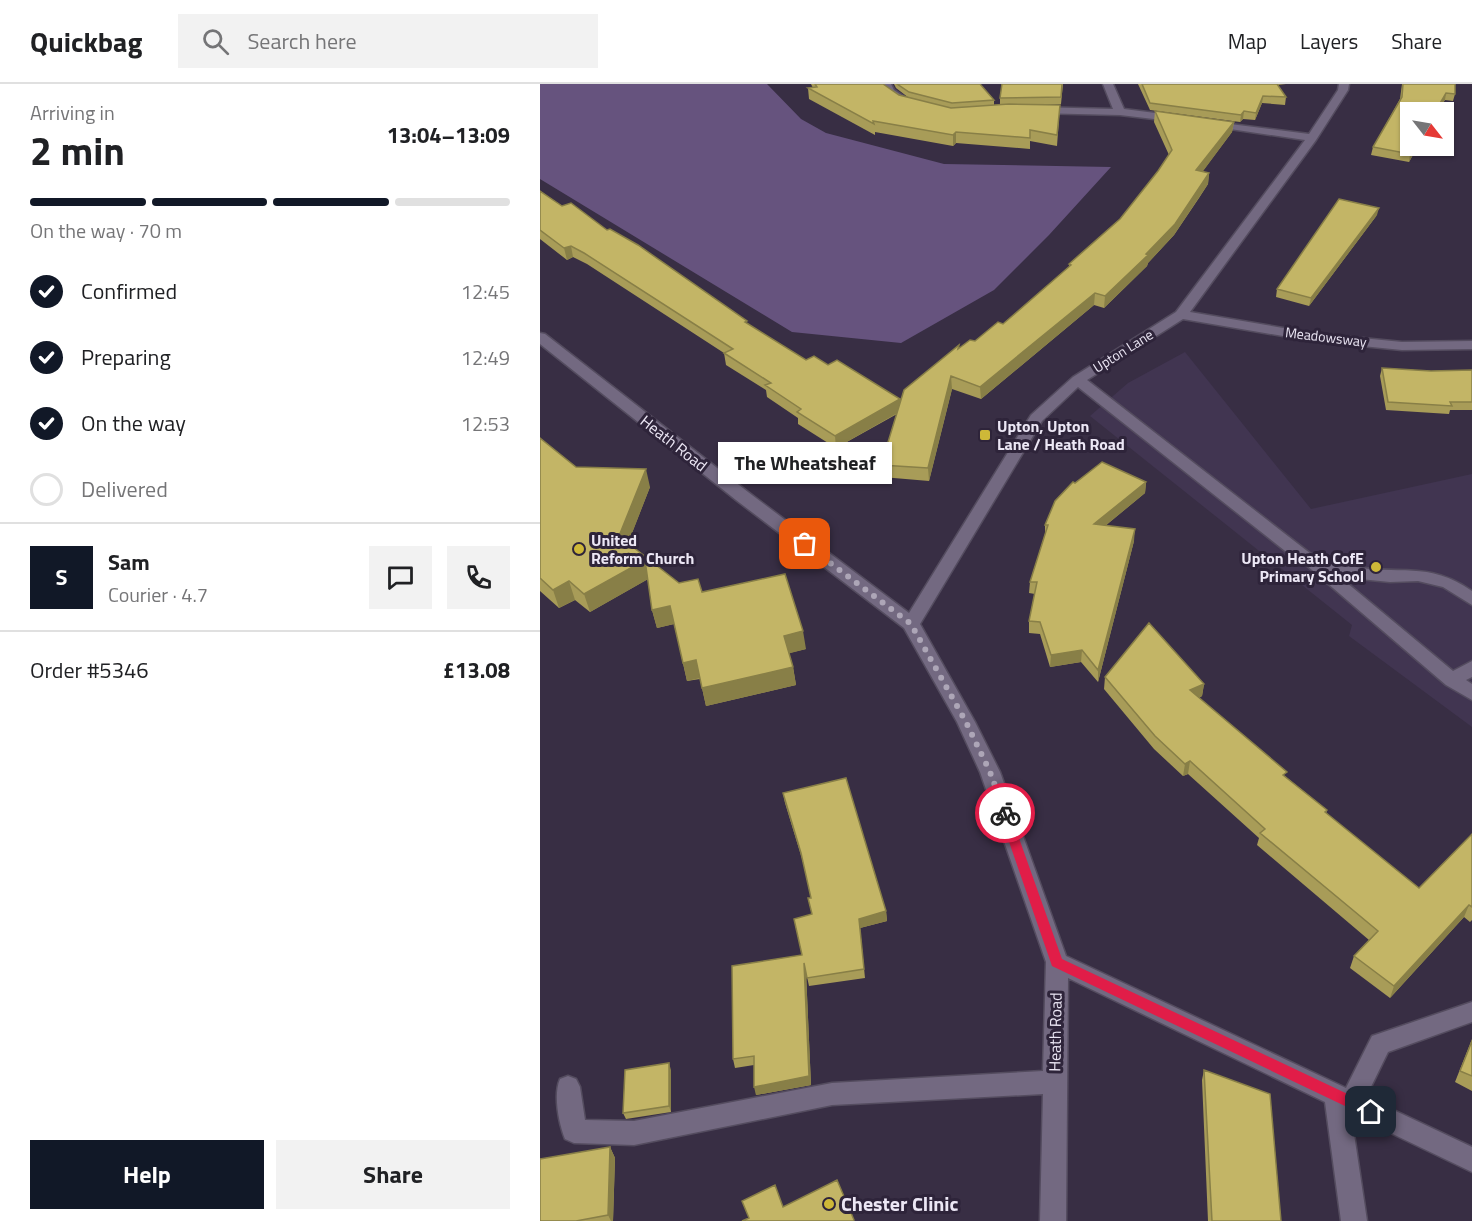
<!DOCTYPE html>
<html lang="en">
<head>
<meta charset="utf-8">
<style>
	body { margin:0; font-family:"Titillium Web",sans-serif; background:#f2f2f2; color:#202124; height:100vh; display:flex; flex-direction:column; font-size:22px; white-space:nowrap }
	* { box-sizing:border-box; margin:0 }
	p { font-size:20px; color:#757577 }
	.icon { flex:none; width:33px; height:33px; fill:none; stroke:currentColor; stroke-width:2; stroke-linecap:round; stroke-linejoin:round }
	.map { position:relative; flex:1; overflow:hidden }
	.side { display:flex; flex-direction:column; background:#fff; width:540px }
	.side>* { flex:none }
	.needle { width:39px; rotate:121deg }
	.buttons { position:absolute; left:860px; top:18px; display:grid; gap:12px }
	.buttons a { display:grid; place-items:center; width:54px; height:54px; border-radius:0px; background:#fff; box-shadow:0 2px 4px #0004; font-size:30px }
	.pin { position:absolute; display:grid; place-items:center; width:51px; height:51px; color:#fff; margin:-26px; border-radius:12px; box-shadow:0 3px 9px #0006 }
	.courier { position:absolute; display:grid; place-items:center; width:60px; height:60px; margin:-30px; border:4px solid #e11d48; border-radius:50%; background:#fff; color:#222; box-shadow:0 2px 8px #0007 }
	.bubble { position:absolute; height:42px; border-radius:0px; background:#fff; box-shadow:0 2px 4px #0004; font-size:20px; font-weight:700; line-height:42px; text-align:center }
	.summary em { font-style:normal; font-weight:700 }
	.summary div { display:flex; flex-direction:column-reverse }
	.summary { display:flex; align-items:center; justify-content:space-between; height:102px; padding:0 30px }
	h1 { font-size:39px; font-weight:700; line-height:45px }
	.bar { display:grid; grid-template-columns:repeat(4,1fr); gap:9px 6px; align-content:center; height:72px; padding:0 30px }
	.bar i { height:8px; border-radius:4px; background:#e0e0e0 }
	.bar .active { background:#111827 }
	.bar p { grid-column:span 4 }
	.line { display:flex; align-items:center; gap:15px; padding:0 30px; border-top:2px solid #e0e0e0 }
	.line div { flex:1 }
	.round { display:grid; place-items:center; flex:none; width:63px; height:63px; border-radius:0px; background:#f2f2f2 }
	ol { padding:0 30px; list-style:none }
	li { display:flex; align-items:center; gap:18px; height:66px }
	li p { margin-inline-start:auto }
	li .icon { padding:6px; border-radius:50%; background:#111827; color:#fff; stroke-width:4 }
	li:last-child { color:#757577 }
	li i { width:33px; height:33px; border:3px solid #e0e0e0; border-radius:50% }
	.action { display:flex; gap:12px; margin-top:auto; padding:12px 30px }
	.action a { flex:1; height:69px; border-radius:0px; background:#111827; color:#fff; font-size:24px; font-weight:700; line-height:69px; text-align:center }
	.action a+a { background:#f2f2f2; color:#202124 }
	header { display:flex; align-items:center; gap:36px; box-sizing:border-box; height:84px; padding:0 30px; background:#fff; border-bottom:2px solid #e0e0e0 }
	header strong { font-size:28px }
	nav { display:flex; gap:33px; margin-inline-start:auto; font-size:21px }
	.search { width:420px; height:54px; background:#f2f2f2; display:flex; align-items:center; gap:15px; box-sizing:border-box; padding:0 21px; border-radius:0px; color:#757577; font-size:22px }
	main { display:flex; flex:1; min-height:0 }
	.map>svg:first-child { display:block }
	.built { fill:#413551 }
	.green { fill:#66537e }
	.lines { fill:none; stroke-linecap:round; stroke-linejoin:round }
	.minor-casing { stroke:#544c5f; stroke-width:3 }
	.minor { fill:#736981; fill-rule:evenodd }
	.wall { fill:#a89c58 }
	.shaded-wall { fill:#887f47 }
	.building { fill:#c3b566; stroke:#887f47; stroke-width:1.5 }
	.route { fill:#e11d48 }
	.done { stroke:#ada6b7; stroke-width:6; stroke-dasharray:0 10.8 }
	.poi-dot { fill:#ceb838; stroke:#2e243a; stroke-width:2 }
	.labels { text-anchor:middle; stroke-width:6; stroke-linejoin:round; paint-order:stroke }
	.far-street-label { font-size:14px; fill:#ece7f5; stroke:#2e243a }
	.poi-label { font-size:16px; font-weight:bold; fill:#ece7f5; stroke:#2e243a; text-anchor:start }
	.street-label { font-size:16px; fill:#ece7f5; stroke:#2e243a }
	.near-poi-label { font-size:20px; font-weight:bold; fill:#ece7f5; stroke:#2e243a; text-anchor:start }
</style>
</head>
<body>
<header>
<strong>Quickbag</strong>
<div class="search"><svg class="icon" aria-label="search" viewBox="0 0 24 24"><circle cx="10" cy="10" r="6"/><path d="M15 15l6 6"/></svg>Search here</div>
<nav><a>Map</a><a>Layers</a><a>Share</a></nav>
</header>
<main>
<section class="side">
<div class="summary"><div><h1>2 min</h1><p>Arriving in</p></div><em>13:04–13:09</em></div>
<div class="bar"><i class="active"></i><i class="active"></i><i class="active"></i><i></i><p>On the way · 70 m</p></div>
<ol>
<li><svg class="icon" aria-label="check" viewBox="0 0 24 24"><path d="M5 12l5 5 9-10"/></svg>Confirmed<p>12:45</p></li>
<li><svg class="icon" aria-label="check" viewBox="0 0 24 24"><path d="M5 12l5 5 9-10"/></svg>Preparing<p>12:49</p></li>
<li><svg class="icon" aria-label="check" viewBox="0 0 24 24"><path d="M5 12l5 5 9-10"/></svg>On the way<p>12:53</p></li>
<li><i></i>Delivered</li>
</ol>
<div class="line" style="height:108px"><b class="round" style="background:#111827;color:#fff">S</b><div><b>Sam</b><p>Courier · 4.7</p></div><a class="round"><svg class="icon" aria-label="chat" viewBox="0 0 24 24"><path d="M4 5h16v11H9l-5 4z"/></svg></a><a class="round"><svg class="icon" aria-label="phone" viewBox="0 0 24 24"><path d="M5 4h4l2 5-3 2q2 4 5 5l2-3 5 2v4C11 20 4 13 5 4z"/></svg></a></div>
<div class="line" style="height:78px"><div>Order #5346</div><b>£13.08</b></div>
<div class="action"><a>Help</a><a>Share</a></div>
</section>
<div class="map">
<svg width="932" height="1137" viewBox="0 0 932 1137">
	<rect width="100%" height="100%" fill="#382e44"/>
	<path class="built" d="M645,268L771,425L932,390V643L809,552L812,541L550,332L588,299Z"/>
	<path class="green" d="M0,0H227L261,35L286,49L404,80L571,83L509,151L454,206L361,259L252,248L0,95Z"/>
	<g class="lines">
		<g class="minor-casing">
			<path id="minor" d="M341,0H351L354,6L372,18L363,20L346,10Z
				M563,0H573L584,25L639,32L644,35L639,38L580,31L495,29L490,26L495,23L573,25Z
				M799,0H809L808,6L776,56L650,228L772,249L862,258L932,257V265L862,266L772,257L643,235L547,296L771,470C784,474 798,480 811,482C858,492 888,476 932,507V521L903,503L878,497L850,498L810,494L795,489L913,587L932,577V593L926,596L932,600V616L906,601L765,480L759,478L538,303L502,337L380,540L435,638L460,688L526,872L806,1004L832,952L932,918V938L848,968L826,1013L932,1063V1088L811,1030L827,1137H801L785,1018L528,894L526,1137H500L503,1010L292,1021L94,1061L34,1059L25,1055C19,1040 13,1011 20,995L28,992L36,995L40,1003L45,1036L94,1037L292,999L503,987L506,878L440,688L417,638L364,544L196,416L0,260V249L5,250L208,408L369,529L491,331L533,293L636,228L765,56L670,42L665,39L666,37L769,50L798,6Z"/>
		</g>
		<use href="#minor" class="minor"/>
	</g>
	<path class="wall" d="M271,0H343L359,11L369,14L356,4L354,0H440L454,16V22L460,21V14L523,0L521,20L488,21H520L517,62L490,57V65L416,59L413,62L335,48V51L269,15L268,4H273Z
		M598,0H746L737,1L746,13L745,21L722,19L715,36L703,35L700,38L610,26Z
		M862,0H915V10L913,17L905,16L870,62H878L869,78L831,71L833,63L860,15Z
		M615,27L694,38L692,48L662,88L669,89L668,100L659,114L634,151L608,179L607,182L564,224L554,221L441,315L412,305L389,397L342,393L341,381L357,330L296,364L258,340V334L227,313L226,306L186,281L184,269L47,180L33,173L27,176L0,155V107L22,122L67,146L207,240L266,276L288,281L360,315V317L419,264L435,257L463,240L529,184V180L580,135L618,87L629,71L614,38Z
		M837,131L769,222L736,213L737,205Z
		M842,284L891,287L932,286V326H910L909,330L846,326L840,292Z
		M0,354L36,383L110,403L88,459L139,499L162,508L266,565L249,569L253,583L256,601L166,622L160,595L147,597L134,540L117,544L112,526L108,495L50,528L35,516L19,524L0,507Z
		M606,398L605,409L565,442L594,457L558,598L541,578L510,583L500,550L489,549V537L495,510L489,509L490,498L505,450V441L535,399Z
		M565,593L664,600L662,612L659,614L746,693L787,726L786,730L879,804L932,750V836L930,838L924,833L850,914L810,884L814,872L829,856L717,761L719,754L648,690L643,692L614,665L564,605Z
		M243,709L346,827L347,837L320,844L325,894L269,902L266,888L271,1001L216,1011L214,981L195,984L193,975L262,871L272,831L268,814H271L263,778L245,719Z
		M932,955V1007L915,998Z
		M131,986V1028L86,1035L83,1029Z
		M664,986L741,1137H668L662,996Z
		M70,1063L75,1074L73,1137H0Z"/>
	<path class="shaded-wall" d="M906,9L905,16L897,28H895Z
		M723,12L722,19L715,36L716,29Z
		M704,27L703,35L700,38L701,31Z
		M694,38L692,48L655,98L656,86Z
		M416,48V59L413,62V51Z
		M876,62H878L869,78L870,70Z
		M669,89L668,100L634,151L608,179L607,182L564,224L565,212Z
		M839,124L837,131L769,222L771,214Z
		M31,162L33,173L27,176L24,164Z
		M555,209L554,221L441,315L440,303Z
		M411,292L412,305L389,397L388,384Z
		M360,315L361,327L296,364L295,352Z
		M106,385L110,403L84,470L79,452Z
		M606,398L605,409L553,452L554,440Z
		M595,445L594,457L558,598V586Z
		M105,476L110,494L50,528L44,510Z
		M29,497L35,516L19,524L13,506Z
		M130,522L134,540L117,544L112,526Z
		M263,547L266,565L247,570L244,552Z
		M542,566L541,578L510,583L511,571Z
		M156,576L160,594L147,597L143,579Z
		M253,583L256,601L166,622L162,604Z
		M664,600L662,612L648,619L650,606Z
		M650,677L648,690L643,692L645,680Z
		M929,821L924,833L850,914L854,902Z
		M346,827L347,837L320,844L325,894L319,835Z
		M264,879L266,888L271,1001L216,1011L214,1003Z
		M129,979L131,986V1028L129,1022Z
		M70,1063L75,1074L73,1137H71L68,1131Z"/>
	<path class="building" d="M275,0H343L359,11L411,24L469,20L520,21L517,51L490,46V54L416,48L413,51L333,37L334,40L268,4L277,3Z
		M357,0H440L454,16L412,19L369,8Z
		M462,0H522L521,13L460,14Z
		M602,0H737L746,13L723,12L716,29L704,27L701,31L610,19Z
		M863,0H915V10L906,9L895,28H870V62H876L870,70L833,63L862,13Z
		M615,27L694,38L656,86L669,89L635,140L606,170L608,171L565,212L555,209L440,303L411,292L388,384L341,381L364,306L419,261L418,265L430,256L435,257L458,238L463,240L531,181L529,180L580,135L618,87L632,66Z
		M0,107L22,122L31,119L67,146L70,145L98,161L207,237L205,238L266,276L274,272L288,281L297,276L360,315L295,352L257,328L261,325L225,301L231,299L184,269L193,265L44,169L31,162L24,164L0,146Z
		M799,115L839,124L771,214L737,205Z
		M842,284L891,287L932,286V318H910L912,322L848,318Z
		M0,354L36,383L106,385L79,452L139,499L158,495L162,508L245,490L263,547L244,552L253,583L162,604L156,576L143,579L130,522L112,526L105,476L44,510L29,497L13,506L0,494Z
		M562,378L606,398L554,440L595,445L558,586L542,566L511,571L500,538L489,537L497,498H490L508,441H505L515,417L533,398L535,399Z
		M609,539L664,600L650,606L747,688L743,691L787,726L785,728L879,804L932,750V823L929,821L854,902L814,872L838,847L720,749L725,745L650,677L645,680L615,652L565,593Z
		M306,694L346,827L319,835L324,885L267,894L264,879L269,992L214,1003V972L193,975L192,882L262,871L254,835L272,830L268,814H271L261,769L243,709Z
		M932,957V992L920,987Z
		M129,979V1022L83,1029L85,986Z
		M664,986L730,1010L741,1137H672Z
		M70,1063L68,1131L36,1137H0V1075Z
		M297,1096L314,1136L313,1137H202L209,1134L202,1117L235,1101L243,1123Z"/>
	<path class="route" d="M465,725L470,729L522,875L835,1023L837,1028L835,1032L831,1034L826,1032L512,882L459,729Z"/>
	<g class="lines">
		<path class="done" d="M265,460L371,540L426,638L450,688L465,729"/>
	</g>
	<g class="poi-dot">
		<rect x="439" y="345" width="12" height="12" rx="3"/>
		<circle cx="39" cy="465" r="6"/>
		<circle cx="836" cy="483" r="6"/>
		<circle cx="289" cy="1120" r="6"/>
	</g>
	<g class="labels">
		<g class="far-street-label">
			<text transform="translate(786 253) rotate(7)" y="5">Meadowsway</text>
			<text transform="translate(583 267) rotate(-32)" y="5">Upton Lane</text>
		</g>
		<g class="poi-label">
			<text x="457" y="348">Upton, Upton<tspan x="457" dy="18">Lane / Heath Road</tspan></text>
			<text x="51" y="462">United<tspan x="51" dy="18">Reform Church</tspan></text>
			<text x="824" y="480" text-anchor="end">Upton Heath CofE<tspan x="824" dy="18">Primary School</tspan></text>
		</g>
		<g class="street-label">
			<text transform="translate(134 359) rotate(38)" y="6">Heath Road</text>
			<text transform="translate(515 948) rotate(-89)" y="6">Heath Road</text>
		</g>
		<g class="near-poi-label">
			<text x="301" y="1127">Chester Clinic</text>
		</g>
	</g>
</svg>
<div class="buttons">
<a><svg class="needle" viewBox="-14 -14 28 28"><path d="M0-13l5 13h-10z" fill="#e53935"/><path d="M0 13l5-13h-10z" fill="#757577"/></svg></a>
</div>
<div class="pin" style="left:265px;top:460px;background:#ea580c"><svg class="icon" aria-label="bag" viewBox="0 0 24 24"><path d="M5 8h14l-1 12H6zM9 8a3 3 0 0 1 6 0"/></svg></div>
<div class="pin" style="left:831px;top:1028px;background:#1f2937"><svg class="icon" aria-label="home" viewBox="0 0 24 24"><path d="M3 11l9-7 9 7M6 9v11h12V9"/></svg></div>
<div class="courier" style="left:465px;top:729px"><svg class="icon" aria-label="bike" viewBox="0 0 24 24"><circle cx="6" cy="16" r="4"/><circle cx="18" cy="16" r="4"/><path d="M6 16l4-8h5l3 8M10 8l3 8H6M13 5h3"/></svg></div>
<div class="bubble" style="left:178px;top:358px;width:174px">The Wheatsheaf</div>
</div>
</main>
</body>
</html>
